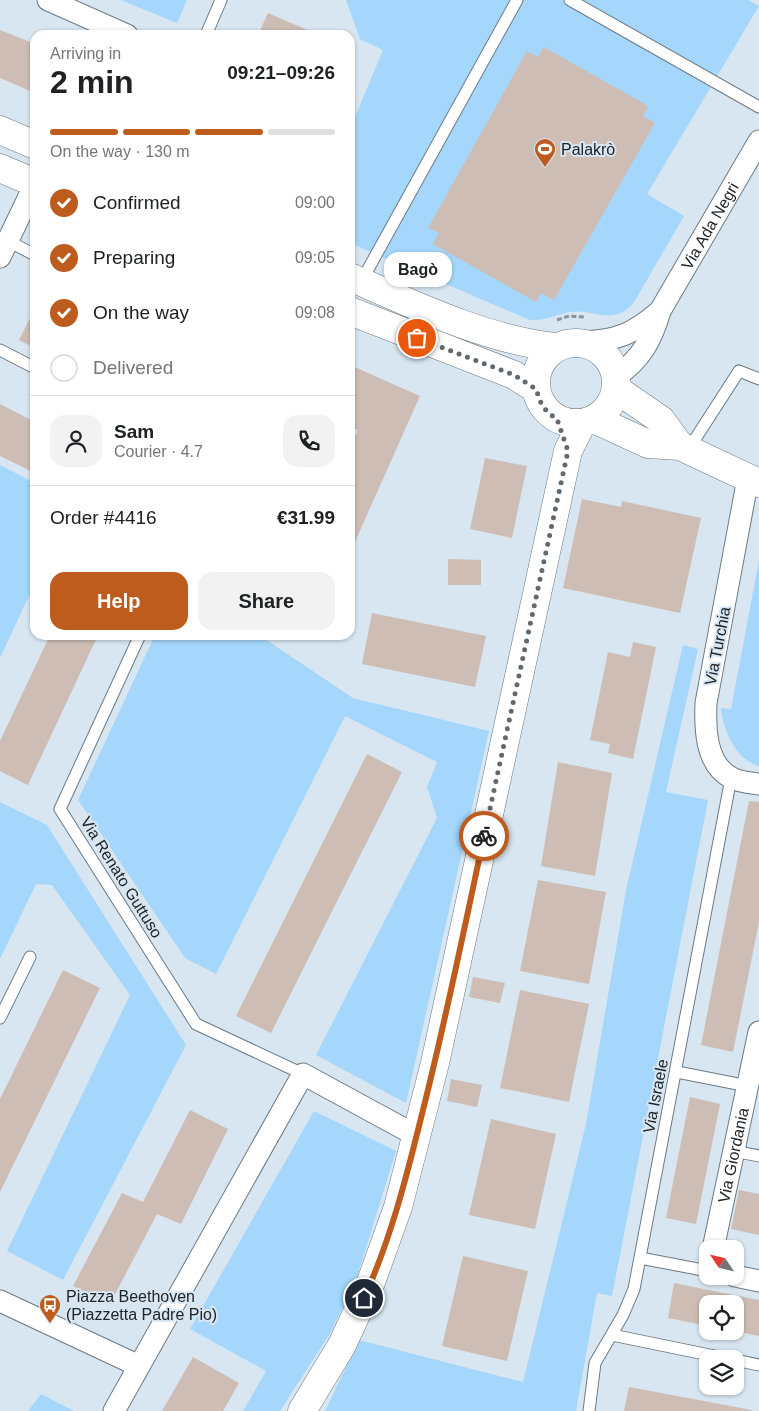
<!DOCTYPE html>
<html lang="en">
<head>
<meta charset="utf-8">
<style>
	body { margin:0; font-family:Arial,sans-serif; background:#f2f2f2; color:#202124; height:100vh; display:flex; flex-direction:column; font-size:19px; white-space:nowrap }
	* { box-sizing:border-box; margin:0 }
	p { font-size:16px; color:#757577 }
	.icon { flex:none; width:28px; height:28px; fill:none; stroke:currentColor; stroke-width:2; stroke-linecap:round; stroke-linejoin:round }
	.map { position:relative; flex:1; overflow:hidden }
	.drawer { position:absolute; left:30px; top:30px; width:325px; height:610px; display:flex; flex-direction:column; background:#fff; border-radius:15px; box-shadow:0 1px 4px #0004 }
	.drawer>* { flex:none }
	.needle { width:32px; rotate:305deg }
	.buttons { position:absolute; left:699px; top:1240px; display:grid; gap:10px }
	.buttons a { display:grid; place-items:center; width:45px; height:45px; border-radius:10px; background:#fff; box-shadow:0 1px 4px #0004; font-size:25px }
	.pin { position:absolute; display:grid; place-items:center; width:42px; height:42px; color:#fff; margin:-21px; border:2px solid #fff; border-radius:50%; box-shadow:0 1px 5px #0007 }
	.courier { position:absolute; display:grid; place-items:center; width:50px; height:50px; margin:-25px; border:4px solid #bd5c1d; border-radius:50%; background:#fff; color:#222; box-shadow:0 1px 6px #0007 }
	.bubble { position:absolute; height:35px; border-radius:15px; background:#fff; box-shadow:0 1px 4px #0004; font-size:16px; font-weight:600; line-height:35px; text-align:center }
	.overview em { font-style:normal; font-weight:600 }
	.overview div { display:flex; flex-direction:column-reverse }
	.overview { display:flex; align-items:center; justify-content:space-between; height:85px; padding:0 20px }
	h1 { font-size:32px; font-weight:600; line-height:38px }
	.bar { display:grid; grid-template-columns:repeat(4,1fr); gap:8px 5px; align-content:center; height:60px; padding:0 20px }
	.bar i { height:6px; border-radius:4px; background:#e0e0e0 }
	.bar .selected { background:#bd5c1d }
	.bar p { grid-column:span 4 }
	.line { display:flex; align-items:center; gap:12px; padding:0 20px; border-top:1px solid #e0e0e0 }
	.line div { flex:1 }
	.round { display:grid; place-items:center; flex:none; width:52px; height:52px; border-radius:15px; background:#f2f2f2 }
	ol { padding:0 20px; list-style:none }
	li { display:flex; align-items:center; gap:15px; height:55px }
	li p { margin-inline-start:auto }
	li .icon { padding:5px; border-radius:50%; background:#bd5c1d; color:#fff; stroke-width:4 }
	li:last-child { color:#757577 }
	li i { width:28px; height:28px; border:2px solid #e0e0e0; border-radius:50% }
	.button { display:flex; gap:10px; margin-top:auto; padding:10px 20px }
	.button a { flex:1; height:58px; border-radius:15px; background:#bd5c1d; color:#fff; font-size:20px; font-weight:600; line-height:58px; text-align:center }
	.button a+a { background:#f2f2f2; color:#202124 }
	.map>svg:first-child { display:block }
	.green { fill:#a4d7fb }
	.building { fill:#cdbdb5 }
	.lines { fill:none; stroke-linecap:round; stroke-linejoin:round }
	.lane-casing { stroke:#6d7a83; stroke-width:13 }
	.street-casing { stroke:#6d7a83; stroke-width:23 }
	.secondary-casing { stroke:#6d7a83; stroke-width:29 }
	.path { stroke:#89939b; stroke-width:3; stroke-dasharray:5 2.5; stroke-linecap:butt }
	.lane { stroke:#fff; stroke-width:11 }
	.street { stroke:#fff; stroke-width:21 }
	.secondary { stroke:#fff; stroke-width:28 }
	.done { stroke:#60696f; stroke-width:5; stroke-dasharray:0 9 }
	.route { stroke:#bd5c1d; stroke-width:6 }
	.labels { text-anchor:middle; stroke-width:4; stroke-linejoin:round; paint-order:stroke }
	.poi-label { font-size:16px; fill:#202529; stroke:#d8e6f1; text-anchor:start }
	.street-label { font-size:16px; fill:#202529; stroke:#d8e6f1 }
</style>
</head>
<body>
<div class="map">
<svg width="759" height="1411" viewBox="0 0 759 1411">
	<rect width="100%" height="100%" fill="#d8e6f1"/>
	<path class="green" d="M121,0H187L177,23Z
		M346,0H748L759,6L647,194L684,216L633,304C610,327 595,308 569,312C555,315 545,321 530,320L350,243V129L383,50L360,39Z
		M0,465L35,483V583L0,658Z
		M759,560V766C736,760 723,730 721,708L731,709Z
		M155,635H259L353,698L489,731L406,1103L316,1055L437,818L427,787L437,762L345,716L216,974L185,958L78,800Z
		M683,645L698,649L666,792L708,800L612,1296L597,1293L576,1411H325L359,1340L523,1382L586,1124L626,890Z
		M0,802L47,825L186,1045L63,1280L7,1251L130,995L52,885L36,884L0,959Z
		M314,1111L396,1151L358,1274L331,1332L280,1411H243L266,1371L190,1329Z
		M41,1394L74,1411H28Z"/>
	<path class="building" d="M268,13L310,31L308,35H258Z
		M0,30L35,44V93L0,78Z
		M544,47L648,106L643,116L655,123L554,300L541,293L536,302L433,244L439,233L428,228L527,51L538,57Z
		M35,308V348L19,340Z
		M350,365L420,396L350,553V448L358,430L350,427Z
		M0,404L35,422V473L0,456Z
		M485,458L527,466L512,538L470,529Z
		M582,499L621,507L622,501L701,518L680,613L563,588Z
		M448,559L481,560V585H448Z
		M372,613L486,636L475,687L362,664Z
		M50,635H98L28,785L0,771V741Z
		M633,642L656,647L633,759L608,753L610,744L590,740L608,652L630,657Z
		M367,754L402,772L271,1033L236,1016Z
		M558,762L612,773L595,876L541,866Z
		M749,801L759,802V922L733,1052L701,1045Z
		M538,880L606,892L589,984L520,971Z
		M63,970L100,988L0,1192V1099Z
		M473,977L505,983L500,1003L469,997Z
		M520,990L589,1004L569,1102L500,1088Z
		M451,1079L482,1085L477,1107L447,1101Z
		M690,1097L720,1104L696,1224L666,1218Z
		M190,1110L228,1129L181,1224L157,1214L110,1304L73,1286L122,1193L143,1202Z
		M491,1119L556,1134L535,1229L469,1215Z
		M739,1190L759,1194V1235L731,1229Z
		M463,1256L528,1271L507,1361L442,1346Z
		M674,1283L759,1300V1336L735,1331V1304H708V1326L668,1318Z
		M193,1357L239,1383L223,1411H162Z
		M629,1387L752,1410V1411H624Z"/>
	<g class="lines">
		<g class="lane-casing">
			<path id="lane" d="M570,0L759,107
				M206,35L221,0
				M8,241L35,255
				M361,282L517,0
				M0,350L35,368
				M688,450L739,371L759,379
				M140,635L60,809L196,1024L303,1074
				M0,1018L30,957
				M677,1072L748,1086
				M734,1151L759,1156
				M640,1258L708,1271
				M612,1335L729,1359
				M735,1360L759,1365
				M589,1411L595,1363L623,1315L634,1289L731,778"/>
		</g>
		<g class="street-casing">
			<g id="street">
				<path d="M48,0L127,35"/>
				<path d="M0,257L35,184"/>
				<path d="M581,342C617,341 633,334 660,311"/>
				<path id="s1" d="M616,376C641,360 652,339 660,311L759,141"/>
				<path d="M748,478L706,703C705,727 705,765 732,778C739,782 751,783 759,784"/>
				<path id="s2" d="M713,1249L759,1032"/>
				<path d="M735,1276L759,1281"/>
				<path d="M0,1301L139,1366"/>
				<path d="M114,1411L303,1074L417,1136"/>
			</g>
		</g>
		<g class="secondary-casing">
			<path id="secondary" d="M0,130L35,145
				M0,168L35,183
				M350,277C412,304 489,341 556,347
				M350,311L514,375L536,389
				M536 383a40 40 0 1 1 80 0a40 40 0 1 1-80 0Z
				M616,389L661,420L680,446
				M594,419L648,444L680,446L759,483
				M302,1411L342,1345L371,1282L398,1207L435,1063L568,451L582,423"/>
		</g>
		<path class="path" d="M557,320L569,316L584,317"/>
		<use href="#lane" class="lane"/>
		<use href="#street" class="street"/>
		<use href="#secondary" class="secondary"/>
	</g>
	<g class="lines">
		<path class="done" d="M417,338L514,375L536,389L540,401L547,412L557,419L568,451L484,836"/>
		<path class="route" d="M364,1298C390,1241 406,1179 421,1118C445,1024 464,930 484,836"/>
	</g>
	<defs>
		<g id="stadium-pin" transform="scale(1.125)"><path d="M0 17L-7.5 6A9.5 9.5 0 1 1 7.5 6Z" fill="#bd5c1d" stroke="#d8e6f1"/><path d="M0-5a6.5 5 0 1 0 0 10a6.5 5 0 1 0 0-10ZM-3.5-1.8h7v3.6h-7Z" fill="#fff"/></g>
		<g id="bus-pin" transform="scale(1.125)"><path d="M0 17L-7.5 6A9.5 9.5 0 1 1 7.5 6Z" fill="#bd5c1d" stroke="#d8e6f1"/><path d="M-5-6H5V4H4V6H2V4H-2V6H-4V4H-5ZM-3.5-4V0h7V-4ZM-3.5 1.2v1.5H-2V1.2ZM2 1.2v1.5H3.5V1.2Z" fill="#fff"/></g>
	</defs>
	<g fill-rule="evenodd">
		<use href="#stadium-pin" x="545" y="149"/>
		<use href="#bus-pin" x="50" y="1305"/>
	</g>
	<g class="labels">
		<g class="poi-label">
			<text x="561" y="155">Palakrò</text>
			<text x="66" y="1302">Piazza Beethoven<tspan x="66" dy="18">(Piazzetta Padre Pio)</tspan></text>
		</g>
		<g class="street-label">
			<text dy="6" stroke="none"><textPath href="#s1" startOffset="179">Via Ada Negri</textPath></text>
			<text transform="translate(717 646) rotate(-79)" y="6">Via Turchia</text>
			<text transform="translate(122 877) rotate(58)" y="6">Via Renato Guttuso</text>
			<text transform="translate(655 1096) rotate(-79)" y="6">Via Israele</text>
			<text dy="6" stroke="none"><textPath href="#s2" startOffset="96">Via Giordania</textPath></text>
		</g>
	</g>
</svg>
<div class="buttons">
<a><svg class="needle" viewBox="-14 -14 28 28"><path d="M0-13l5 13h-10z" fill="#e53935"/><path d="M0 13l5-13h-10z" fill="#757577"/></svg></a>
<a><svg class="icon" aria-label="locate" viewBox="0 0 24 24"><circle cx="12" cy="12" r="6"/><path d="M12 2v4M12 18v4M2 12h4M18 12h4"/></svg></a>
<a><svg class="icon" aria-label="layers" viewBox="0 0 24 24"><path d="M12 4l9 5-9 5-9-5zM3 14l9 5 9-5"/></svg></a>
</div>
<div class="pin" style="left:417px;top:338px;background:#ea580c"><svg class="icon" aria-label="bag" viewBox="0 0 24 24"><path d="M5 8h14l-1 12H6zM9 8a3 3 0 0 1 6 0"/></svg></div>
<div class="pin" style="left:364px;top:1298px;background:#1f2937"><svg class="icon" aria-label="home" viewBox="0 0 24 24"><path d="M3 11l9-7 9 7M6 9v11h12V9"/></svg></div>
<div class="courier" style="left:484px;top:836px"><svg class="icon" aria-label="bike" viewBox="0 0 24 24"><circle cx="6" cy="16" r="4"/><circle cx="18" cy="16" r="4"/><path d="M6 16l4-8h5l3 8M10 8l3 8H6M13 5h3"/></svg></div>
<div class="bubble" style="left:384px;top:252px;width:68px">Bagò</div>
<section class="drawer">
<div class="overview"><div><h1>2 min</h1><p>Arriving in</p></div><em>09:21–09:26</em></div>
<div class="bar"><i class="selected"></i><i class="selected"></i><i class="selected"></i><i></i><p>On the way · 130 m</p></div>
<ol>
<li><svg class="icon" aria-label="check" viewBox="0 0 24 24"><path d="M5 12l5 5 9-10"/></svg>Confirmed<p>09:00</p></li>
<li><svg class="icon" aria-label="check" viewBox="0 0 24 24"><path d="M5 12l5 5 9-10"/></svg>Preparing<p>09:05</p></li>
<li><svg class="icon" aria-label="check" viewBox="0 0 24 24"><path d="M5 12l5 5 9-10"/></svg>On the way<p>09:08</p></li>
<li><i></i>Delivered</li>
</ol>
<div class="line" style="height:90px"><a class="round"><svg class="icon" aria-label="person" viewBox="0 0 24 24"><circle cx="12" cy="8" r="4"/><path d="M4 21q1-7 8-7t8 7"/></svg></a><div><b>Sam</b><p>Courier · 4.7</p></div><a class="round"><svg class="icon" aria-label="phone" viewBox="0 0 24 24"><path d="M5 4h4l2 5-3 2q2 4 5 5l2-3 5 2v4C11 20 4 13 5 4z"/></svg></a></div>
<div class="line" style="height:65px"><div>Order #4416</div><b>€31.99</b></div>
<div class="button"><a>Help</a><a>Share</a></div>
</section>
</div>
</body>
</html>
